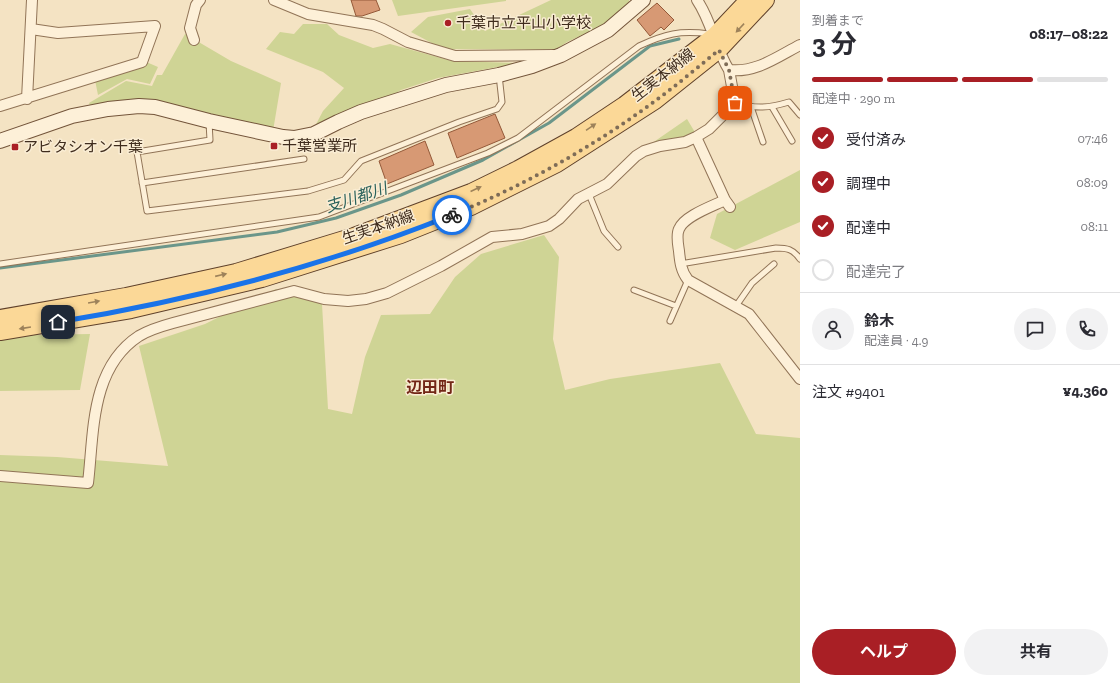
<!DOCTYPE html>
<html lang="ja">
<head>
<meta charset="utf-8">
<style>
	body { margin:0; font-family:"Zilla Slab","Noto Sans JP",serif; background:#f2f2f3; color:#2b2b33; height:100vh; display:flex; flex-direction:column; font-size:15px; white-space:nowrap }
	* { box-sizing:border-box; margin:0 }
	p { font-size:13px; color:#7c7c81 }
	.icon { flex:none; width:22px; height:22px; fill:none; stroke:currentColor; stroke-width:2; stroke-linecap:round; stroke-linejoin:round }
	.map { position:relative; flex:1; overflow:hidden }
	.side { display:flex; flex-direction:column; background:#fff; width:320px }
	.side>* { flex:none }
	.pin { position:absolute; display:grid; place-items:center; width:34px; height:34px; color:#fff; margin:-17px; border-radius:8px; box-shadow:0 2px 6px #0006 }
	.courier { position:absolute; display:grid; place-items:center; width:40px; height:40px; margin:-20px; border:3px solid #1a73e8; border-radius:50%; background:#fff; color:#222; box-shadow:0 1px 5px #0007 }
	.head em { font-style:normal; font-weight:700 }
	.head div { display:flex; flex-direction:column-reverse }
	.head { display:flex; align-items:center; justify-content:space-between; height:68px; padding:0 12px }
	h1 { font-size:26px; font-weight:700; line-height:30px }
	.bar { display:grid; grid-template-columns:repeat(4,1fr); gap:6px 4px; align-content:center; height:48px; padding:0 12px }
	.bar i { height:5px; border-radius:3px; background:#e1e1e2 }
	.bar .on { background:#a91f25 }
	.bar p { grid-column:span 4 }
	.line { display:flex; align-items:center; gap:10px; padding:0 12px; border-top:1px solid #e1e1e2 }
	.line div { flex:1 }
	.round { display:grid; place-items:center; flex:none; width:42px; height:42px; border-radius:21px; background:#f2f2f3 }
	ol { padding:0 12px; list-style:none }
	li { display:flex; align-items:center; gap:12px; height:44px }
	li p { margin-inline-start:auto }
	li .icon { padding:4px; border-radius:50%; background:#a91f25; color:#fff; stroke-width:4 }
	li:last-child { color:#7c7c81 }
	li i { width:22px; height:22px; border:2px solid #e1e1e2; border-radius:50% }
	.action { display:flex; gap:8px; margin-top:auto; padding:8px 12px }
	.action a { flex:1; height:46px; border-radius:24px; background:#a91f25; color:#fff; font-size:16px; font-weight:700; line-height:46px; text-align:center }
	.action a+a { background:#f2f2f3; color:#2b2b33 }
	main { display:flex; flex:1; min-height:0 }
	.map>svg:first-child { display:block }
	.green { fill:#cfd495 }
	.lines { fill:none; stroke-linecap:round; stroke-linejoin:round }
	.stream { stroke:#6b968a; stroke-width:3 }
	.building { fill:#d79974; stroke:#945939 }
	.lane-casing { stroke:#917457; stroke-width:7 }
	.street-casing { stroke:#917457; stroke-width:12 }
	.secondary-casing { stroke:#73543a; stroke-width:16 }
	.primary-casing { stroke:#5f412b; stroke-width:18 }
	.lane { stroke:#fdf0d8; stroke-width:5 }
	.street { stroke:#fdf0d8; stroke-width:10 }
	.secondary { stroke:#fdf0d8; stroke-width:14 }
	.primary { stroke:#fbd897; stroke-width:16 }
	.oneway { fill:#9d825a }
	.done { stroke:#7e6c57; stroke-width:4; stroke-dasharray:0 7.2 }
	.route { stroke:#1a73e8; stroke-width:5 }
	.poi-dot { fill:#a91f25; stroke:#faedd4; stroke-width:1.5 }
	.labels { text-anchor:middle; stroke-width:3; stroke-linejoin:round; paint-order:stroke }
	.poi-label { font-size:15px; fill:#3f2c1d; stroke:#faedd4; text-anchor:start }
	.street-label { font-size:15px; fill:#3f2c1d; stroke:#faedd4 }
	.water-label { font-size:16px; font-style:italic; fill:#2a615b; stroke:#faedd4 }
	.neighbourhood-label { font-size:16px; font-weight:bold; fill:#722616; stroke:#faedd4 }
</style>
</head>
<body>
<main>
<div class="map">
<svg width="800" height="683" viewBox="0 0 800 683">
	<rect width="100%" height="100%" fill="#f4e3c3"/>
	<path class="green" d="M392,0H506V1L398,16Z
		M551,0H629V2L604,25L567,42L556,50L443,49L411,32L428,17L470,9L485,31Z
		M303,24H327L339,35L373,48L390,44L452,61L520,63L438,78L401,90L360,116L313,130L323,111L344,88L323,72L266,49L280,32L294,34Z
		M185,34L231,61L281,83L273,131L182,109L91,108L89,103L126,81L152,86L157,75H162Z
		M144,61L158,67L150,84L127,79L98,95L95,80Z
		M687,119L696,134L645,148Z
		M800,170V222L735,250L710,238L717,214Z
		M544,235L559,257L553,339L565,390L610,379L720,363L756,434L800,438V683H0V455L57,457L168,466L139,346L205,324L276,289L322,304L328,409L352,414L365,357L381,315L430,314L455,277L481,254Z
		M90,334L80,390L0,391V340L32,335Z"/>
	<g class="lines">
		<path class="stream" d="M0,268L277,232L336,218L401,195L483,160L549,123L650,46L679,39"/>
	</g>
	<path class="building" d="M351,0H376L380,10L362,16H356Z
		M657,3L674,20L664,30L661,27L650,36L637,20Z
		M495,114L505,138L457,158L448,133Z
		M425,141L434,165L387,184L379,161Z"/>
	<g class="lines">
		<g class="lane-casing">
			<path id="lane" d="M735,103C756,109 769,108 789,102L800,115
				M751,107L763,142
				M772,107L792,141
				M209,122L210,140L137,152L147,211L308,191L344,180L361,161L459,122L497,109L502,102L499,75
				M142,183L304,159
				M589,194L604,231L618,247
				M0,264L319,217L488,153L518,138L639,46C665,34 680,30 709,34
				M680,264L776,248C787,248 793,249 800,259
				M634,290L676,306
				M736,306L752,283L774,264
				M670,321L688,280"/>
		</g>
		<g class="street-casing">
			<path id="street" d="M274,0L308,14L373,25L383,29L408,42L455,56L553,55
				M697,0C712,22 715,48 729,70C756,73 777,57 800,45
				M194,40L190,28L196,5L200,0
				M27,99L32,0
				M0,106L142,62L155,26L58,33L31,29
				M696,137L725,200L730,207
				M725,200C713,206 684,216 679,229C676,235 678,244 679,251C680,262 681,271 688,280L749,314L800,379
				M0,476L88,483C94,433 90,368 139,336C149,330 162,326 173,323L294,291L324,299L348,301L366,299L387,293L441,266L492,237L522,234L549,226L559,219L578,199L607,184L636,156L644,151L660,146L685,142L696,137L709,129L735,103L729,70"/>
		</g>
		<g class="secondary-casing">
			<path id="secondary" d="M0,141L72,116L108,109L139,106L155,107L209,121L283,137L294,138L314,134L338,122L361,112L446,85L499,75L532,66L561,55L608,30L643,0"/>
		</g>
		<g class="primary-casing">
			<path id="primary" d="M0,318L126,296L236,272L354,236L471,192L518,169L576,137L624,105L715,35L748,0
				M0,332L131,310L262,279L401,235L471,207L557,164L655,101L719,50L766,0"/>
		</g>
		<use href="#lane" class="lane"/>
		<use href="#street" class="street"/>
		<use href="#secondary" class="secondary"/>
		<use href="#primary" class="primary"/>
	</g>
	<defs><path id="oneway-solid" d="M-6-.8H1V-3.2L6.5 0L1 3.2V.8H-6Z"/></defs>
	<g class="oneway">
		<use href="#oneway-solid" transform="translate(740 28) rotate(133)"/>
		<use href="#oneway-solid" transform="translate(591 127) rotate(-34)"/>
		<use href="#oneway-solid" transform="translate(476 189) rotate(-25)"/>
		<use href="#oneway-solid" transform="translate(221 275) rotate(-13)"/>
		<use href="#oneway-solid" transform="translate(94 302) rotate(-10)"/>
		<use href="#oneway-solid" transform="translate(25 328) rotate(171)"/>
	</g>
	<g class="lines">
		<path class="done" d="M452,215C523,186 593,147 655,101C677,85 698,67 719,50L729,70L735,103"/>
		<path class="route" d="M58,322C192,300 325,266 452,215"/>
	</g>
	<g class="poi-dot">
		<circle cx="448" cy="23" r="4"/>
		<rect x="270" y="142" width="8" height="8" rx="2"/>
		<rect x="11" y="143" width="8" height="8" rx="2"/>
	</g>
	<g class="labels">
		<g class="poi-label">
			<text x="456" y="28">千葉市立平山小学校</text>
			<text x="282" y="151">千葉営業所</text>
			<text x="23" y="152">アビタシオン千葉</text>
		</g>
		<g class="street-label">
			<text transform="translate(663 75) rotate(-38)" y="5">生実本納線</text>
			<text transform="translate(378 227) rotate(-19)" y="5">生実本納線</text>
		</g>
		<g class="water-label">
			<text transform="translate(356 197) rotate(-18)" y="6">支川都川</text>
		</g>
		<g class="neighbourhood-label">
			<text x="430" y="393">辺田町</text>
		</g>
	</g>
</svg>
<div class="pin" style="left:735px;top:103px;background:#ea580c"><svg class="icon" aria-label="bag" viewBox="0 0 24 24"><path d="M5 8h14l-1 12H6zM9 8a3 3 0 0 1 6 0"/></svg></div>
<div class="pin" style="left:58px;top:322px;background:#1f2937"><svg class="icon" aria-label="home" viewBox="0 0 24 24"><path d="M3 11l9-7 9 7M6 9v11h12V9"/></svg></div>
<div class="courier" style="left:452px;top:215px"><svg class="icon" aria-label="bike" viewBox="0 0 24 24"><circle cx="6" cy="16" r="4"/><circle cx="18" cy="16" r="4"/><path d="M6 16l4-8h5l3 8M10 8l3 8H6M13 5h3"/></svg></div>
</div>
<section class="side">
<div class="head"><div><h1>3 分</h1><p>到着まで</p></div><em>08:17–08:22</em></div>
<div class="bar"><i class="on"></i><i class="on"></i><i class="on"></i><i></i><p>配達中 · 290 m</p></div>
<ol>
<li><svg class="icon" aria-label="check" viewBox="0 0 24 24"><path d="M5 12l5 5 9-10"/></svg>受付済み<p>07:46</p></li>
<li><svg class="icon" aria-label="check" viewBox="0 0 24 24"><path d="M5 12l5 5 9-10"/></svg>調理中<p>08:09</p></li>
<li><svg class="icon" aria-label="check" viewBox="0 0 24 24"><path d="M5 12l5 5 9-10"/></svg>配達中<p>08:11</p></li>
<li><i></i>配達完了</li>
</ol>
<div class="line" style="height:72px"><a class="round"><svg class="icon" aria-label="person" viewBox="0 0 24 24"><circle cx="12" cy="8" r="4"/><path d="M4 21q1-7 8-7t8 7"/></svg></a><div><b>鈴木</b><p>配達員 · 4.9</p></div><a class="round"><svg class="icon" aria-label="chat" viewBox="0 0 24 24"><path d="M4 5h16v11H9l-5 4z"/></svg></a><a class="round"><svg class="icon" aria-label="phone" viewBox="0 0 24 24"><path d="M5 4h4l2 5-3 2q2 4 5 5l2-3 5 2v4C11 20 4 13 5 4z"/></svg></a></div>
<div class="line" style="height:52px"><div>注文 #9401</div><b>¥4,360</b></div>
<div class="action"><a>ヘルプ</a><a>共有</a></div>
</section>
</main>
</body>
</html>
